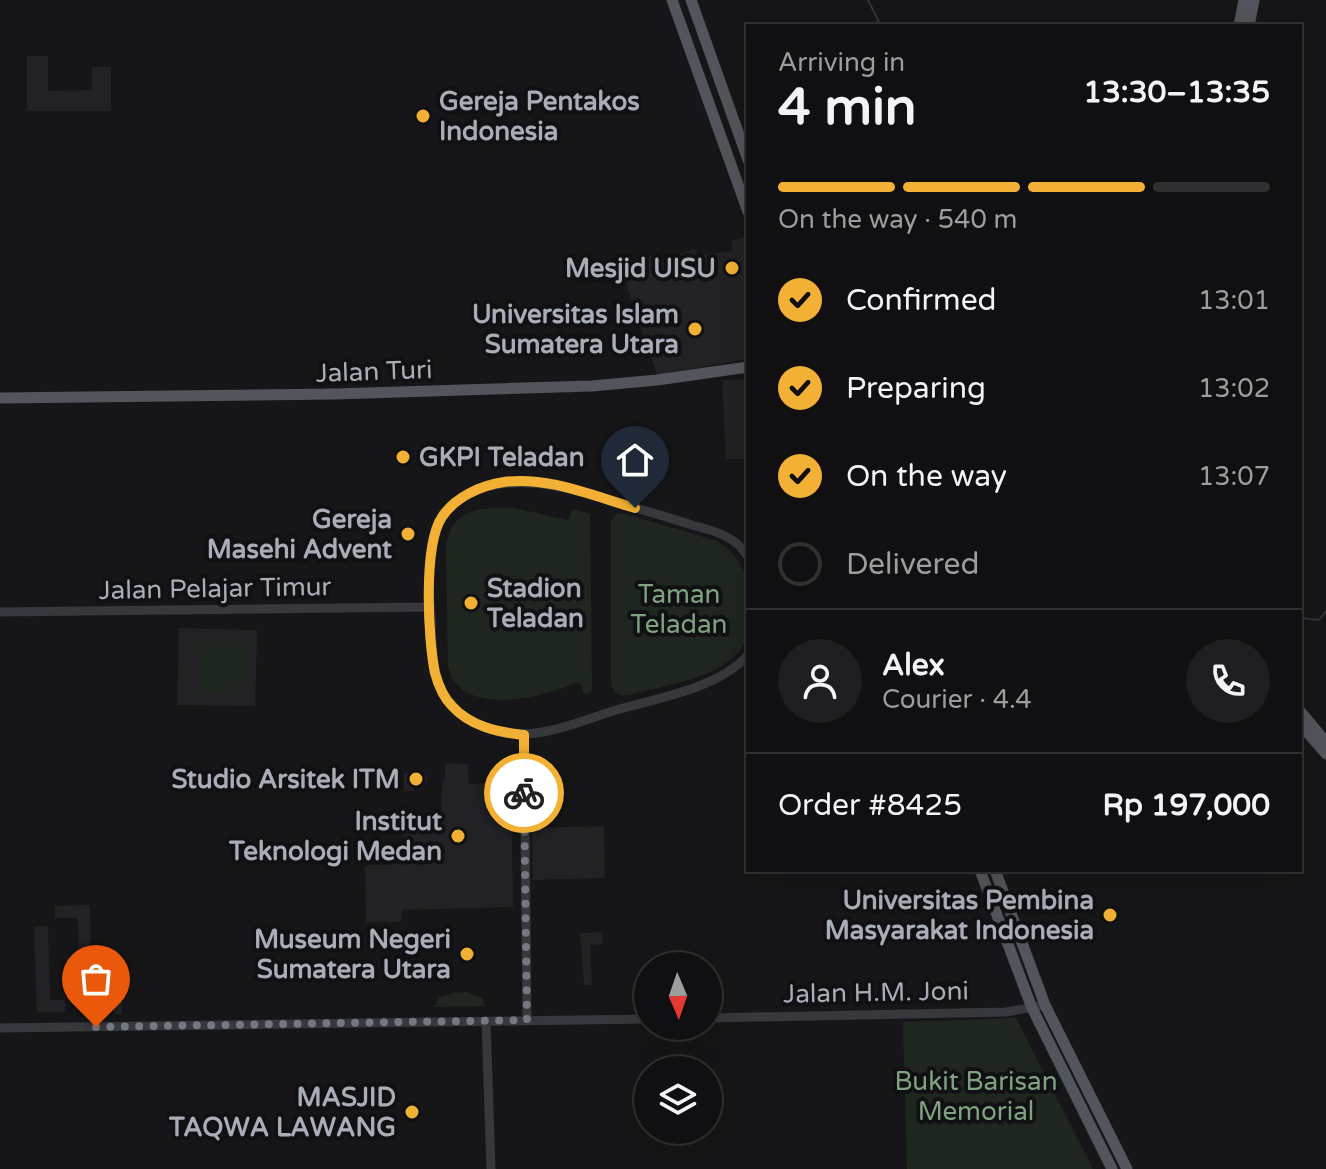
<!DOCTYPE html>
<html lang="en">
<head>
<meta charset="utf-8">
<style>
	body { margin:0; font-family:"Varela Round",sans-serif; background:#1e1e20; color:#f1f3f6; height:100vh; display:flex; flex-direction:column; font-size:30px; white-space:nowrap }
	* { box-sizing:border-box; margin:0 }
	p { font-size:26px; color:#9c9d9f }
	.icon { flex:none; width:44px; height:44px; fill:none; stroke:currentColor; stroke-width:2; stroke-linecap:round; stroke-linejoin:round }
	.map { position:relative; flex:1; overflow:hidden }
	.panel { position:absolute; left:746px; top:24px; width:556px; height:848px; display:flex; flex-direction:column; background:#101012; border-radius:0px; box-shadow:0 8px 32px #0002,0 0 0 2px #303032 }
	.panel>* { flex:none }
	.needle { width:52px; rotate:178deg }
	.controls { position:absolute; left:634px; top:952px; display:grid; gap:16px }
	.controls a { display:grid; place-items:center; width:88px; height:88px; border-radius:50%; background:#101012; box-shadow:0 8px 32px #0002,0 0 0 2px #303032; font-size:40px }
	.pin { position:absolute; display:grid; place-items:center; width:68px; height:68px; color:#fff; margin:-82px -34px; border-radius:50% 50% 50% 0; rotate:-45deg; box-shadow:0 0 8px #0007 }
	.pin .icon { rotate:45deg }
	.courier { position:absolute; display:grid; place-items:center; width:80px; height:80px; margin:-40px; border:6px solid #f2b134; border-radius:50%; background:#fff; color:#222; box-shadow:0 2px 10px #0007 }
	.overview em { font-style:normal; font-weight:700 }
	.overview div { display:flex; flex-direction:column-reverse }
	.overview { display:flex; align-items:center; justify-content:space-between; height:136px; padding:0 32px }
	h1 { font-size:52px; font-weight:700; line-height:60px }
	.bar { display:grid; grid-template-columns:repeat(4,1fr); gap:12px 8px; align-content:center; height:96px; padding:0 32px }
	.bar i { height:10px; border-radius:6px; background:#303032 }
	.bar .active { background:#f2b134 }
	.bar p { grid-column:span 4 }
	.line { display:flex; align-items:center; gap:20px; padding:0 32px; border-top:2px solid #303032 }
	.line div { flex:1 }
	.round { display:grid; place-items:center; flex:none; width:84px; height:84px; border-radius:42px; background:#1e1e20 }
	ol { padding:0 32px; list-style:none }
	li { display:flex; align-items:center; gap:24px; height:88px }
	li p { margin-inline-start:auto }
	li .icon { padding:8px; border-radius:50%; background:#f2b134; color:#111; stroke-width:4 }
	li:last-child { color:#9c9d9f }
	li i { width:44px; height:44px; border:4px solid #303032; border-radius:50% }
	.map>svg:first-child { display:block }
	.built { fill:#222225 }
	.green { fill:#1e261f }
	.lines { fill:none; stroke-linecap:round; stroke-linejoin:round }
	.stream { stroke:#2c353c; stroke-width:2 }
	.minor { stroke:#37383d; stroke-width:9 }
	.major { stroke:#53555c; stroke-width:11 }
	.done { stroke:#757880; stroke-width:8; stroke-dasharray:0 14.4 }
	.route { stroke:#f2b134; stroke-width:10 }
	.poi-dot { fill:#f2b134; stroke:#111113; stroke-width:3 }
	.labels { text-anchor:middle; stroke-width:8; stroke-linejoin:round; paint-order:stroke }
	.poi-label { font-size:26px; font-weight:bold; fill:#a8adb8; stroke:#111113; text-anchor:end }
	.street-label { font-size:26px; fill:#a8adb8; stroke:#111113 }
	.park-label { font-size:26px; fill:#7fa381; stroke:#111113 }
</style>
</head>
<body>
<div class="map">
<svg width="1326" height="1169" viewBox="0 0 1326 1169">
	<rect width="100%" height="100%" fill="#161618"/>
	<path class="built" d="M27,56H48V91L92,90V67H111V111H27Z
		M748,236V359L657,375L619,262L654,256L656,262L694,249L697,255L732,251V240Z
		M748,379V459H726L722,380Z
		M179,628L257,630L255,706L177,705Z
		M445,763L468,764L469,784L511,782L513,907L402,910L401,922H366L365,865L403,864V817H441L442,781H445Z
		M404,773L427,775V782L414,783V791H404Z
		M604,826L605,878L533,880L532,828Z
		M90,905L91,964H66V957L79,956L78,918H55V906Z
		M48,926L50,1000H65V1012H37L34,927Z
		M602,932L603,944L590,945L592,985H584L580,933Z
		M113,970H122V1014H114Z"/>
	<path class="green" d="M514,508L567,520L570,519V514L574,510L590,514L592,691L589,694L583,693L582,685L576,682C543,699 457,718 448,665L446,546C453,506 480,508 514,508Z
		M622,513L717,541C738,554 748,571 748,596C748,610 751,627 746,639C733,677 662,686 628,695C619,696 614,693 611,685V521L617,514Z
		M193,641L248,642V685H232L231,694L198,693L200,656L193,655Z
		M466,992L482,998L485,1006L434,1007L439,998L453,993Z
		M1016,1018L1093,1169H907L903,1022Z"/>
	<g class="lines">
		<path class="stream" d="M868,0L881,26
			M1300,618L1319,620L1326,611"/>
		<path class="minor" d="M748,557C744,552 741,546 736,543C724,533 706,529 692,525C655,513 618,503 581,492C529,477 449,473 433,540C427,564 429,594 431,618C432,648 431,681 451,705C464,720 485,729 504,733C541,739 581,721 616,710C658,698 719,688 748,655
			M0,612L430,607
			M524,735L527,1020
			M708,1018L1006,1012L1045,1005
			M486,1021L491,1169
			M0,1028L648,1019"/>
		<path class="major" d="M672,0L748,212
			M691,0L748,160
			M1239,26L1244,0
			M1249,26L1254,0
			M0,398L335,394L592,386L657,380L748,367
			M1300,711L1326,742
			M1300,724L1326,754
			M980,870L1032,1008L1112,1169
			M995,870L1045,1005L1127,1169"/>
	</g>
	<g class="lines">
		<path class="done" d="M96,1027L527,1020L524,793"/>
		<path class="route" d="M524,793V735C497,732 470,726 452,706C444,698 438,684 435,673C428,640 423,545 442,517C455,497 482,485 504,482C548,476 593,496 635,508"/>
	</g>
	<g class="poi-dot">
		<circle cx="423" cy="116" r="8"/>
		<circle cx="732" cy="268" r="8"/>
		<circle cx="695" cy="329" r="8"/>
		<circle cx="403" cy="457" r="8"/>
		<circle cx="408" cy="534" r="8"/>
		<circle cx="471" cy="603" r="8"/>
		<circle cx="416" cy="779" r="8"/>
		<circle cx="458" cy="836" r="8"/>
		<circle cx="1110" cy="915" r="8"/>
		<circle cx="467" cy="954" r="8"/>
		<circle cx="412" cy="1112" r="8"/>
	</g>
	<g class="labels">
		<g class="poi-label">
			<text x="439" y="110" text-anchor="start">Gereja Pentakos<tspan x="439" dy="30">Indonesia</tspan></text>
			<text x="716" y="277">Mesjid UISU</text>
			<text x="679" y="323">Universitas Islam<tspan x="679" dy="30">Sumatera Utara</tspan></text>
			<text x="419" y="466" text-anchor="start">GKPI Teladan</text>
			<text x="392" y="528">Gereja<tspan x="392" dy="30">Masehi Advent</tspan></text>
			<text x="487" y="597" text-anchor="start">Stadion<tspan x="487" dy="30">Teladan</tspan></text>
			<text x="400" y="788">Studio Arsitek ITM</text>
			<text x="442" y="830">Institut<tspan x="442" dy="30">Teknologi Medan</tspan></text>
			<text x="1094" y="909">Universitas Pembina<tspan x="1094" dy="30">Masyarakat Indonesia</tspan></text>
			<text x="451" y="948">Museum Negeri<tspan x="451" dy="30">Sumatera Utara</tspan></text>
			<text x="396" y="1106">MASJID<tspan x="396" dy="30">TAQWA LAWANG</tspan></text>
		</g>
		<g class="street-label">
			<text transform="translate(374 371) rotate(-2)" y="9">Jalan Turi</text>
			<text transform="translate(215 588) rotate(-1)" y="9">Jalan Pelajar Timur</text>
			<text transform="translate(876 992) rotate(-1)" y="9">Jalan H.M. Joni</text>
		</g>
		<g class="park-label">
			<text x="679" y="603">Taman<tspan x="679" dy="30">Teladan</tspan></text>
			<text x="976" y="1090">Bukit Barisan<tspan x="976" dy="30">Memorial</tspan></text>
		</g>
	</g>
</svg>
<div class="controls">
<a><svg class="needle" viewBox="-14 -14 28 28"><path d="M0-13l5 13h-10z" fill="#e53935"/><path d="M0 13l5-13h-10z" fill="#9c9d9f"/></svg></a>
<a><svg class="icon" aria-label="layers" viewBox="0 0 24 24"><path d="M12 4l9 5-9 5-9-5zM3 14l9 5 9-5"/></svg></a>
</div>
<div class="pin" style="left:96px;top:1027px;background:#ea580c"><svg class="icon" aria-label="bag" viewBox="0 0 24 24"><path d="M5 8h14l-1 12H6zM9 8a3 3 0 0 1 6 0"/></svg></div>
<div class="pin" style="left:635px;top:508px;background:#1f2937"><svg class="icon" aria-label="home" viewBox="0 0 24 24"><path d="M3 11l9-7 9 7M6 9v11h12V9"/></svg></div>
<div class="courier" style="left:524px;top:793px"><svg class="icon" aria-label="bike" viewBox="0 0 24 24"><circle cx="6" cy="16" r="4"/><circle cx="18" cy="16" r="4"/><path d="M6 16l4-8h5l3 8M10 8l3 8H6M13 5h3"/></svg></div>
<section class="panel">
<div class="overview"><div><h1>4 min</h1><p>Arriving in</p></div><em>13:30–13:35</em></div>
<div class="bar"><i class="active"></i><i class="active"></i><i class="active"></i><i></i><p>On the way · 540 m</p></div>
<ol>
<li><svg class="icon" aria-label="check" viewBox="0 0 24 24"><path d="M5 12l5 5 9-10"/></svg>Confirmed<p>13:01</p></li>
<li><svg class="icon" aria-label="check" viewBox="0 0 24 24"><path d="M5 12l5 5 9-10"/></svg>Preparing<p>13:02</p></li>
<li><svg class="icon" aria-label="check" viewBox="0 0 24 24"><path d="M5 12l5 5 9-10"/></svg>On the way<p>13:07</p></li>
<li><i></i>Delivered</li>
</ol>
<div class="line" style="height:144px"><a class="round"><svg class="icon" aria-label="person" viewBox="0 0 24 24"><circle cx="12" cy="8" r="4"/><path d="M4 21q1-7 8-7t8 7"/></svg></a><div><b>Alex</b><p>Courier · 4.4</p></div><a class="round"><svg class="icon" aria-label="phone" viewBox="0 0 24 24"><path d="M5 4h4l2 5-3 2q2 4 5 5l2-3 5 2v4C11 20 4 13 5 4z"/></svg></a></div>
<div class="line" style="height:104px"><div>Order #8425</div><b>Rp 197,000</b></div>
</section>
</div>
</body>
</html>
